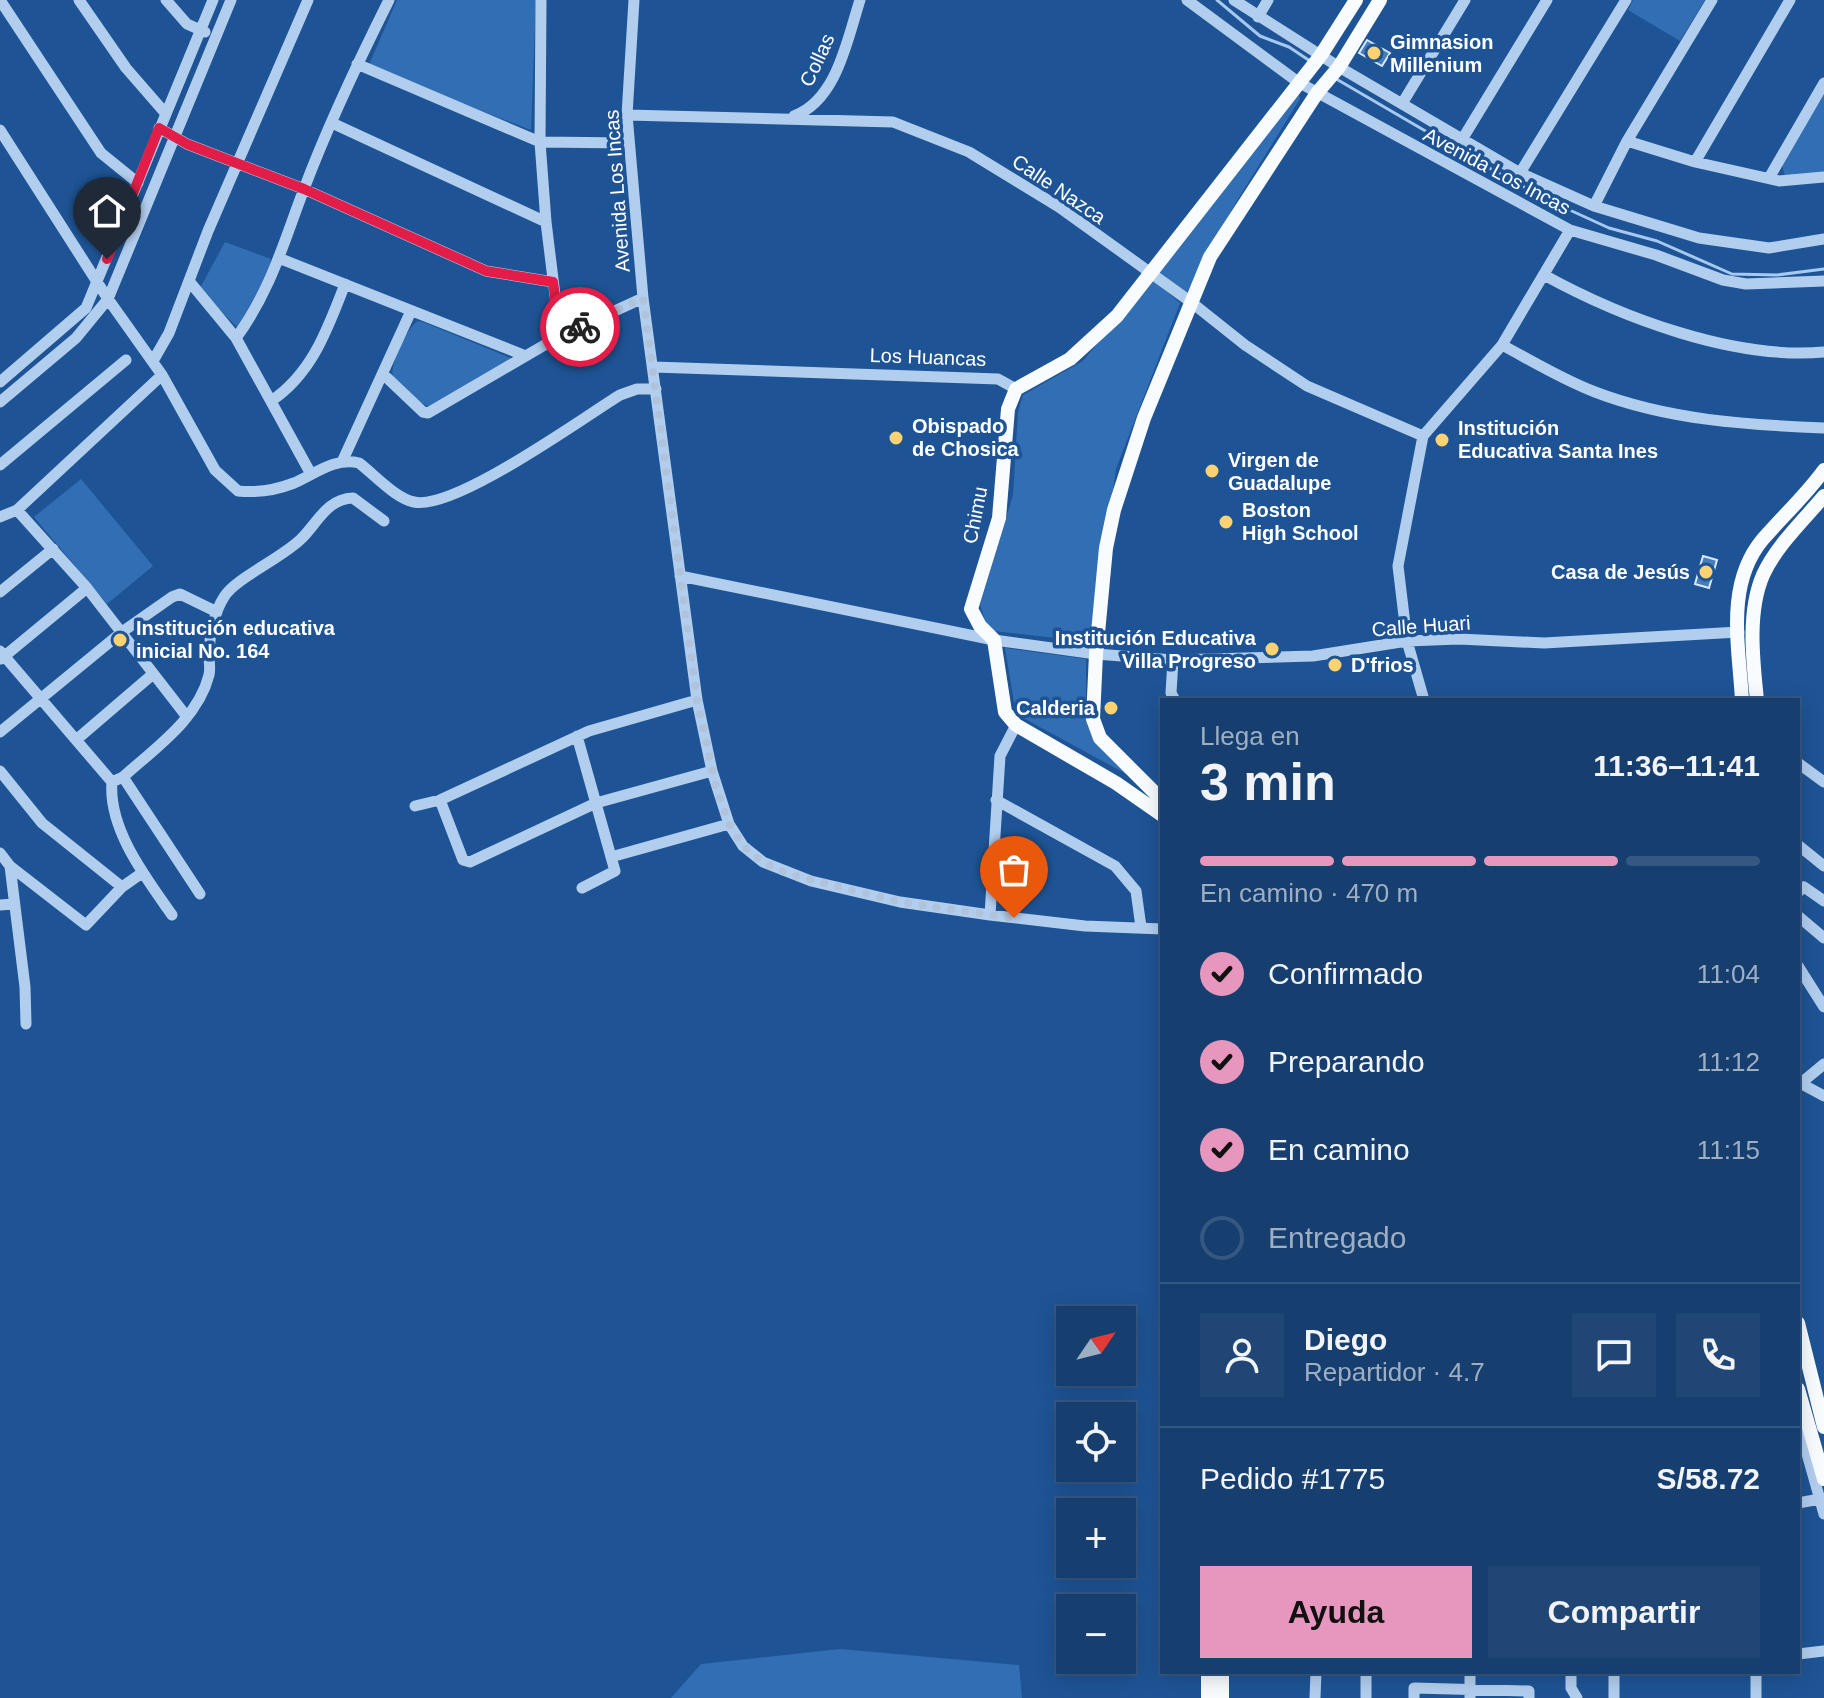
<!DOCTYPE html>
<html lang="es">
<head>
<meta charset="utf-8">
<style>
	body { margin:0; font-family:Helvetica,sans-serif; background:#1f4675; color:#f1f3f6; height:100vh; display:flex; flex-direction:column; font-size:30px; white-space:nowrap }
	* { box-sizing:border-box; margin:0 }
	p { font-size:26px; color:#9eafc3 }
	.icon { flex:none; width:44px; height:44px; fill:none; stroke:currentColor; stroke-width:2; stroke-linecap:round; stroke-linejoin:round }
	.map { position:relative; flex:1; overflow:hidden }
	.details { position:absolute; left:1160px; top:698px; width:640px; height:976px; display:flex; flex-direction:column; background:#163f70; border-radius:0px; box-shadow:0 4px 20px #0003,0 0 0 2px #355883 }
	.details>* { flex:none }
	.needle { width:52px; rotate:55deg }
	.controls { position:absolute; left:1056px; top:1306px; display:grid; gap:16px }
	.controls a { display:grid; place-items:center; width:80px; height:80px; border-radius:0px; background:#163f70; box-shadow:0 4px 20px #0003,0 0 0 2px #355883; font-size:40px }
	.pin { position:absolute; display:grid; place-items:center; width:68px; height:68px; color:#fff; margin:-82px -34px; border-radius:50% 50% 50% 0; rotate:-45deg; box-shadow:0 0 8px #0007 }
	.pin .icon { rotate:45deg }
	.courier { position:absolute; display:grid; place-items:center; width:80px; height:80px; margin:-40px; border:6px solid #e11d48; border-radius:50%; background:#fff; color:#222; box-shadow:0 2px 10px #0007 }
	.head em { font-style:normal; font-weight:700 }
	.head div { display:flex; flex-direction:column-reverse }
	.head { display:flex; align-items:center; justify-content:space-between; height:136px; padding:0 40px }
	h1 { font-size:52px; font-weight:700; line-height:60px }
	.bar { display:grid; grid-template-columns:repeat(4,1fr); gap:12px 8px; align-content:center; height:96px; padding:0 40px }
	.bar i { height:10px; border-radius:6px; background:#355883 }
	.bar .on { background:#e797bd }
	.bar p { grid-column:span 4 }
	.line { display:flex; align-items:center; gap:20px; padding:0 40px; border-top:2px solid #355883 }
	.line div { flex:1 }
	.round { display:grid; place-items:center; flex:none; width:84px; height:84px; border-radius:0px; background:#1f4675 }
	ol { padding:0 40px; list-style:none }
	li { display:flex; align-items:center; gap:24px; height:88px }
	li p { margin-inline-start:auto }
	li .icon { padding:8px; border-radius:50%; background:#e797bd; color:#111; stroke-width:4 }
	li:last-child { color:#9eafc3 }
	li i { width:44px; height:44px; border:4px solid #355883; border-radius:50% }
	.cta { display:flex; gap:16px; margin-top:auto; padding:16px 40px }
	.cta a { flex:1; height:92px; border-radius:0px; background:#e797bd; color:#111; font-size:32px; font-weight:700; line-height:92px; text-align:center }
	.cta a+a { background:#1f4675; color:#f1f3f6 }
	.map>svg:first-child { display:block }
	.green { fill:#326eb3 }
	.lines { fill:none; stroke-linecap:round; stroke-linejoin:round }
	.stream { stroke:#a5c9f0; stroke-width:3 }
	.building { fill:#467dbc; stroke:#d8e8fa; stroke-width:2 }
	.minor { stroke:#b2ceef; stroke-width:11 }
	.major { stroke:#f9fcff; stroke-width:14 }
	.done { stroke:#b0c3da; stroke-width:8; stroke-dasharray:0 14.4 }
	.route { stroke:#e11d48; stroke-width:10 }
	.poi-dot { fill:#fdd371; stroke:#1e5495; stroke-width:3 }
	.labels { text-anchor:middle; stroke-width:7; stroke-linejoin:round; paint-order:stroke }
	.poi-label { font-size:20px; font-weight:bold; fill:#fff; stroke:#1e5495; text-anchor:start }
	.street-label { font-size:20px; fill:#fff; stroke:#1e5495 }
</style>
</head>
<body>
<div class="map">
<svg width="1824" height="1698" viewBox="0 0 1824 1698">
	<rect width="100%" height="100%" fill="#1e5495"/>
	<path class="green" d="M397,0H536L531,130L368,67Z
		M1633,0H1705L1680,41L1628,10Z
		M1298,91L1300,99L1235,204L1186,295L1151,268Z
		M1824,93V175L1785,177L1782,165Z
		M225,242L271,259L268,274L241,325L237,327L199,290Z
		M1148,281L1157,283L1180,303L1116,469L1092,633L1081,641L994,631L988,629L980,605L1013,495L1018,412L1023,395L1083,361Z
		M418,321L423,322L513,359L435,406H428C418,402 398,387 393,377C389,366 408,326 418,321Z
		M81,479L153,566L107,604L34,517Z
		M1005,648L1086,659V718L1091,730L1128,775L1016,714Z
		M840,1649L1019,1665L1022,1698H671L701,1664Z"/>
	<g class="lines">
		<path class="stream" d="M1217,0L1260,36L1289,47L1310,61
			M1338,80L1482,164L1550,201L1609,228L1657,241L1732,274L1777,275L1824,269"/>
	</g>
	<path class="building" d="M1367,40L1390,53L1382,66L1359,53Z
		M1703,556L1717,560L1709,588L1695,584Z"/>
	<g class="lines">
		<path class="minor" d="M0,0L101,153L138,183
			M79,0L126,68L166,114
			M166,0L187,24L205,32
			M541,0L540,142L546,222L560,336
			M634,0L627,115L643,298L697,700L712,771L729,824L743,846L763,862L811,881L900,902L990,915L1085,926L1162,929
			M1187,0L1298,82L1570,230L1656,255L1723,280L1746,284L1824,281
			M1234,0L1339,67L1520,173L1594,206L1699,238L1769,248L1824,239
			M1258,17L1268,0
			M357,64L540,142L629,143
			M1403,102L1465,0
			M627,115L893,122L969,152L1059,207L1191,302L1245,345L1307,386L1423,436
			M794,116C837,100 847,40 860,0
			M332,123L546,222
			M159,128L187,144L304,189L486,271L553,282
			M0,130L108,299L162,375L215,470L238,491C257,493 276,490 294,483C315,474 335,457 359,463C375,475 395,498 414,502C454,511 581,419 620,395L637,389H656
			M1463,138L1547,0
			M1627,141L1695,162L1779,181L1824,177
			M1695,162L1790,0
			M1520,173L1626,0
			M1769,178L1824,83
			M1594,206L1627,141L1712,0
			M281,259L526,356
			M1544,275C1622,318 1734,360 1824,352
			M189,281L236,338L311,474
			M236,338C271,290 283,244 304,189C328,125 358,62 389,0
			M1502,345C1532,361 1563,380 1595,392C1668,420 1747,425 1824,428
			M153,361L169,333L208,231L308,0
			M654,367L998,379L1016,389
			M383,374L423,412L428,413L560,336L643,298
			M0,382L86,308L213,0
			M271,401C312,374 328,328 345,284
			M0,402L76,338L108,299L231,0
			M342,462L411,311
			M0,465L126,360
			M17,510L162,375
			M0,517L17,510L87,588L187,717
			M680,576L994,640L1096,654L1173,660L1313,656L1407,641L1459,639L1544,643L1739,632
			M0,592L53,549
			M0,651L112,782C108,829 146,878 172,915
			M1,659L87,588
			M1173,660L1171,693L1175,700
			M1424,700L1407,641L1398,566L1423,436L1502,345L1570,230
			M0,732L122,632L172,597L180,594L217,612
			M577,736L615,871L582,888
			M76,740L153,674
			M1798,763L1824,782
			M0,771L42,823L122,887
			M123,777L200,894
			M112,782L123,777C155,748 198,719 209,675C211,667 208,658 209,650C210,634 215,611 224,597C234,579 284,557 302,538C318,522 327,499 353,498L384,521
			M440,800L463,860L470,862L596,803L712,771
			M996,800L1115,866L1136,891L1141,927
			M415,806L440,800L589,731L697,700
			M1798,845L1824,866
			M0,853L10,866L25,987L26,1024
			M611,857L729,824
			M10,866L86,925L122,887L142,873
			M1798,892L1804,887L1824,901
			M0,905L13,904
			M990,915L1000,756L1016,725
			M1798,916L1824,938
			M1798,966L1824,1007
			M1798,1082L1824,1096
			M1801,1083L1824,1064
			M1802,1413V1436L1824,1514
			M1798,1503L1820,1499
			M1798,1654L1824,1651
			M1366,1672V1698
			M1571,1672V1688L1577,1698
			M1614,1672V1698
			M1756,1672V1698
			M1315,1698L1316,1672
			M1414,1698V1688L1529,1691V1698
			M1470,1698V1672"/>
		<path class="major" d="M1742,700C1739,646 1725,584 1763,539C1783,516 1806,495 1824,470
			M1757,700C1753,661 1747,612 1763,575C1776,546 1804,520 1824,496
			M1162,800L1100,738L1093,719L1096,654L1106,548L1114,510L1144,418L1210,257L1317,93L1339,67L1380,0
			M1162,815L1116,783L1016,725L1005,712L994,640L980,626L971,609L999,518L1008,409L1016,389L1070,359L1117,316L1321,55L1356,0
			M1798,1323L1824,1427
			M1798,1389L1824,1479
			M1208,1698V1672
			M1222,1698V1672"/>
	</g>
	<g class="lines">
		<path class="done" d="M580,327L643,298L697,700L716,787L729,824L743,846L763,862L788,874L900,902L1014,918"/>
		<path class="route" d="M107,259L159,128L187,144L304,189L486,271L553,282L560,336L580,327"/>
	</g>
	<g class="poi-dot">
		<circle cx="1374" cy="53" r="8"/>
		<circle cx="896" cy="438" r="8"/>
		<circle cx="1442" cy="440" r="8"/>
		<circle cx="1212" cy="471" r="8"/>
		<circle cx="1226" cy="522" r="8"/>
		<circle cx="1706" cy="572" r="8"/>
		<circle cx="120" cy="640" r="8"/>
		<circle cx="1272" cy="649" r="8"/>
		<circle cx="1335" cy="665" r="8"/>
		<circle cx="1111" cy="708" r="8"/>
	</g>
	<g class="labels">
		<g class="poi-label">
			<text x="1390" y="49">Gimnasion<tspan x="1390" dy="23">Millenium</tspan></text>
			<text x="912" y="433">Obispado<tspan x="912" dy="23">de Chosica</tspan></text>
			<text x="1458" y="435">Institución<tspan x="1458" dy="23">Educativa Santa Ines</tspan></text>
			<text x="1228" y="467">Virgen de<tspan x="1228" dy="23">Guadalupe</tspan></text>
			<text x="1242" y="517">Boston<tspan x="1242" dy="23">High School</tspan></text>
			<text x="1690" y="579" text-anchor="end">Casa de Jesús</text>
			<text x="136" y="635">Institución educativa<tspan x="136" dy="23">inicial No. 164</tspan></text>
			<text x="1256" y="645" text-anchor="end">Institución Educativa<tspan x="1256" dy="23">Villa Progreso</tspan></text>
			<text x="1351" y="672">D'frios</text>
			<text x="1095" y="715" text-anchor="end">Calderia</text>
		</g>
		<g class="street-label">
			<text transform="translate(817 60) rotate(-65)" y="7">Collas</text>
			<text transform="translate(1497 171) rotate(28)" y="7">Avenida Los Incas</text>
			<text transform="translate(1059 189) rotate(34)" y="7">Calle Nazca</text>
			<text transform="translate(617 191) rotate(-94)" y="7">Avenida Los Incas</text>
			<text transform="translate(928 357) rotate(2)" y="7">Los Huancas</text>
			<text transform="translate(975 515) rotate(-79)" y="7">Chimu</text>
			<text transform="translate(1421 626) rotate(-4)" y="7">Calle Huari</text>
		</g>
	</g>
</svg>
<div class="controls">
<a><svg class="needle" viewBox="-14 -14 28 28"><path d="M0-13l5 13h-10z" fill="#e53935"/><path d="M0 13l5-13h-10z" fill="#9eafc3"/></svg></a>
<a><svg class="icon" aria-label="locate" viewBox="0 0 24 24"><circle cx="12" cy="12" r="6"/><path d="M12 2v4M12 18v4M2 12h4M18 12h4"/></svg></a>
<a>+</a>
<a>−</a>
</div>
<div class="pin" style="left:1014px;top:918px;background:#ea580c"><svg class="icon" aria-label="bag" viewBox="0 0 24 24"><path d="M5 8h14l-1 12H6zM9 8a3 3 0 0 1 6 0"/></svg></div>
<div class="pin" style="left:107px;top:259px;background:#1f2937"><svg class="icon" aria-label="home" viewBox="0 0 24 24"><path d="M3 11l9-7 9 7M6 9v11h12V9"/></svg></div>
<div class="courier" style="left:580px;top:327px"><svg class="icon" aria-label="bike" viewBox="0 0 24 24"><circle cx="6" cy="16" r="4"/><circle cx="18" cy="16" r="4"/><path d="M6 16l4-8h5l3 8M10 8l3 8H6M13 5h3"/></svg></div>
<section class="details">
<div class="head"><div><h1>3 min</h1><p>Llega en</p></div><em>11:36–11:41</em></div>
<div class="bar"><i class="on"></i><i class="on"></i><i class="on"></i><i></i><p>En camino · 470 m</p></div>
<ol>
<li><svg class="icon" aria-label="check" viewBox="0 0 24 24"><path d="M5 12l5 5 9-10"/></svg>Confirmado<p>11:04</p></li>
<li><svg class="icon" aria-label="check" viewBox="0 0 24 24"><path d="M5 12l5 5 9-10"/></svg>Preparando<p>11:12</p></li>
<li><svg class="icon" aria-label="check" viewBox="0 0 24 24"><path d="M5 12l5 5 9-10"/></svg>En camino<p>11:15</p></li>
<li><i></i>Entregado</li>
</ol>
<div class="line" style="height:144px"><a class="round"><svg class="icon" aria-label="person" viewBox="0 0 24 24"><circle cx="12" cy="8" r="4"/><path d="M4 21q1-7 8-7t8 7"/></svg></a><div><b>Diego</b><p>Repartidor · 4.7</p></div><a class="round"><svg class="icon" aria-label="chat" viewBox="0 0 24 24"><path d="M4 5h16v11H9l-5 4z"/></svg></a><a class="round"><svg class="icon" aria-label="phone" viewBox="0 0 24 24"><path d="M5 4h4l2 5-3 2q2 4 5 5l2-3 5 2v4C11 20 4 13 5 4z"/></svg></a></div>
<div class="line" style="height:104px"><div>Pedido #1775</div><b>S/58.72</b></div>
<div class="cta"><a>Ayuda</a><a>Compartir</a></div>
</section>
</div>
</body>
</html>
